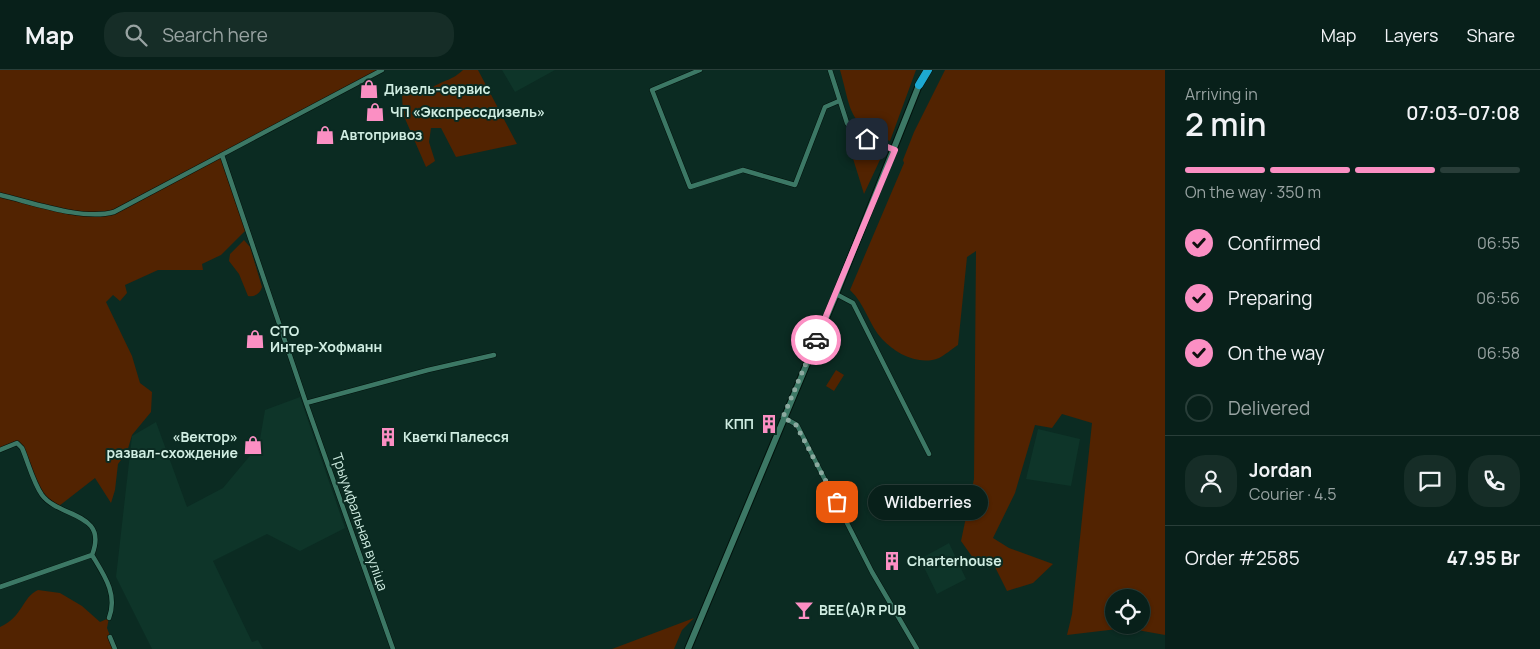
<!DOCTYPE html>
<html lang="en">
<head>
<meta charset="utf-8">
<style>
	body { margin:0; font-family:Manrope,sans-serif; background:#162d27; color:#f1f3f6; height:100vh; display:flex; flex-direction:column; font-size:19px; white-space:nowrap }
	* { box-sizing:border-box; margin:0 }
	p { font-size:16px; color:#98a3a2 }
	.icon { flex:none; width:28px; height:28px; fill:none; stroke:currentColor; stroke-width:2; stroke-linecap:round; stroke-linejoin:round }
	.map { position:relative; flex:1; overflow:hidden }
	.panel { display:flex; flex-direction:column; background:#08201a; width:375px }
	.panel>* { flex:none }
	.controls { position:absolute; left:1105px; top:519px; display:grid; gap:10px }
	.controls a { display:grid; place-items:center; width:45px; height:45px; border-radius:50%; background:#08201a; box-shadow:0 1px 4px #0004,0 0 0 1px #293e39; font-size:25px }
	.pin { position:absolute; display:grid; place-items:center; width:42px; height:42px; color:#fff; margin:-21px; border-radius:10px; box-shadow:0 2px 8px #0006 }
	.courier { position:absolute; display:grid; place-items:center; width:50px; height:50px; margin:-25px; border:4px solid #fb8fc3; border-radius:50%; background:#fff; color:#222; box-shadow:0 1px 6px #0007 }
	.bubble { position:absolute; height:35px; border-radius:18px; background:#08201a; box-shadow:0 1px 4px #0004,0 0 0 1px #293e39; font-size:16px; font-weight:600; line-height:35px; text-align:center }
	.overview em { font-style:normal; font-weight:600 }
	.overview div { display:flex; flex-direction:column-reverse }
	.overview { display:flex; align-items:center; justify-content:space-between; height:85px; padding:0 20px }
	h1 { font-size:32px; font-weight:600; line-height:38px }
	.bar { display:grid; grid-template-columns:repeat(4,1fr); gap:8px 5px; align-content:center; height:60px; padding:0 20px }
	.bar i { height:6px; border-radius:4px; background:#293e39 }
	.bar .on { background:#fb8fc3 }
	.bar p { grid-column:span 4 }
	.line { display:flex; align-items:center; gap:12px; padding:0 20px; border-top:1px solid #293e39 }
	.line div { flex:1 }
	.round { display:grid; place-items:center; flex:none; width:52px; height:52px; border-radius:20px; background:#162d27 }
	ol { padding:0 20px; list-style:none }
	li { display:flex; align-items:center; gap:15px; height:55px }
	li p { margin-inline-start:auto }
	li .icon { padding:5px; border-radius:50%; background:#fb8fc3; color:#111; stroke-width:4 }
	li:last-child { color:#98a3a2 }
	li i { width:28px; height:28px; border:2px solid #293e39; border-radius:50% }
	header { display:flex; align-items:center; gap:30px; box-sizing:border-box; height:70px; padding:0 25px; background:#08201a; border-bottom:1px solid #293e39 }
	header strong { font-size:24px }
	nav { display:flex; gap:28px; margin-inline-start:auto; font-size:18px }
	.search { width:350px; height:45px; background:#162d27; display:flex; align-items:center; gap:12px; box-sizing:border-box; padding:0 18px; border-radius:20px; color:#98a3a2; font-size:19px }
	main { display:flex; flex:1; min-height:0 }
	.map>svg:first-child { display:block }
	.built { fill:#0e3529 }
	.green { fill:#522301; fill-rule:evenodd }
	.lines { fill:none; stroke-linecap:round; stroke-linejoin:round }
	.minor-casing { stroke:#02120c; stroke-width:5.5 }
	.secondary-casing { stroke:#02120c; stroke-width:8 }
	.trunk-casing { stroke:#02120c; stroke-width:9 }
	.minor { stroke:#3c7865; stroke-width:4.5 }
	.secondary { stroke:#3c7865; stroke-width:6 }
	.trunk { stroke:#1da9d2; stroke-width:8 }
	.done { stroke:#8ba99f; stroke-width:5; stroke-dasharray:0 9 }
	.route { stroke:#fb8fc3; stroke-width:6 }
	.labels { text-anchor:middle; stroke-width:4; stroke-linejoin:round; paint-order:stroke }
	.poi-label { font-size:14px; font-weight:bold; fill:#d0ede2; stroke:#0b2b22; text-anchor:start }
	.street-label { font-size:14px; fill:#d0ede2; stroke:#0b2b22 }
</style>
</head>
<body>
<header>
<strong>Map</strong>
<div class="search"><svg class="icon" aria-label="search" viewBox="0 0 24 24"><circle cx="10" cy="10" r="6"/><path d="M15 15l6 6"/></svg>Search here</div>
<nav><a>Map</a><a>Layers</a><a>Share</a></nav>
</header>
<main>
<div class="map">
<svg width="1165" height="579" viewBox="0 0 1165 579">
	<rect width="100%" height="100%" fill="#0b2b22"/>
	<path class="built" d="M502,0H555L515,22Z
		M300,327L345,458L300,481L267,464L213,491L252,572L258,570L263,579H152L116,507L132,366L156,352L187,437L223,418L259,375L265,340Z
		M1038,359L1080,369L1071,416L1026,409Z
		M949,473L966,509L937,524L920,489Z"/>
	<path class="green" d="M0,0H382L223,85L247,159L221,185L202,194L203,200H158L125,215L127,223L120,231L113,225L106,232L132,286L140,313L152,322L151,342L132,365L127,382L118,394L115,420L111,433L95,408L59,436L42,425L22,378L17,373L0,380Z
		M463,0H478L517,74L456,87L441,58H431L429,72L435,91L426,97L403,44L402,24L423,14L433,17C446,9 451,11 463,0Z
		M840,0H916L890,71C847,53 852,42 840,0Z
		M945,0H1165V565L1126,558L1067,565L1072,544L1092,353L1062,344L1052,358L1035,355L1015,423L993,468L1009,478L1053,494L1033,513L1007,521L994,495H978L961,471L974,409L976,181L967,187L958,275C952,279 945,285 939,288C919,296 896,284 882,269C869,255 865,234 850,220L904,93L903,90L914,62ZM1114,528H1141V555H1114Z
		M846,66L885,79L864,124Z
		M244,170L250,177L262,217C260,224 255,227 248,226L239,204L229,191L230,184Z
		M836,300L844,305L834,321L826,316Z
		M38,520L60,523L82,536L100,552L109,548L107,558L115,579H0V557C23,547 22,527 38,520Z
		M694,548L682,560L674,579H612Z"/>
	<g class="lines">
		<g class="minor-casing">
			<path id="minor" d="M700,0L652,20L690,117L743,100L795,115L825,37L839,31
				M830,0L847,53L855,63L895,80
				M222,85L306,333L393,579
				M0,125C31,132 83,151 114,142L382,0
				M836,224L853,233L929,384
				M306,333L428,300L494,285
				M783,347L797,355L872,502L917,579
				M0,380L17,373L22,378C28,392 33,412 42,425C59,448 109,442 92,485
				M92,485C104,505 118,524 109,548
				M0,517L92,485
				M110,567L115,579"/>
		</g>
		<g class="secondary-casing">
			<path id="secondary" d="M688,579L836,224L919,15"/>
		</g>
		<g class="trunk-casing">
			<path id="trunk" d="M919,15L928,0"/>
		</g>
		<use href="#minor" class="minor"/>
		<use href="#secondary" class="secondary"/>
		<use href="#trunk" class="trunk"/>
	</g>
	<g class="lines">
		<path class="done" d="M816,270L783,347L796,355L837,432"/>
		<path class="route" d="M816,270L895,80L867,69"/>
	</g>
	<defs>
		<g id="shop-bare" transform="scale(1.5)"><path d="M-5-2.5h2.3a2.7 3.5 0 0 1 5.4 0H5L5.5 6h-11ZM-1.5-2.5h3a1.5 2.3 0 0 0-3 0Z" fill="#fb8fc3" stroke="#0b2b22" stroke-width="2.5" paint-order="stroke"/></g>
		<g id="building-bare" transform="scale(1.5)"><path d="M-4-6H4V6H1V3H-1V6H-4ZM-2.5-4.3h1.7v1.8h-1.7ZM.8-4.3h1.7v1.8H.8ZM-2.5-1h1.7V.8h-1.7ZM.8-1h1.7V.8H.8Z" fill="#fb8fc3" stroke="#0b2b22" stroke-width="2.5" paint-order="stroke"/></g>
		<g id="bar-bare" transform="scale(1.5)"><path d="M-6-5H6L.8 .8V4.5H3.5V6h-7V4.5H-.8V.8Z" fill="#fb8fc3" stroke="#0b2b22" stroke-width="2.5" paint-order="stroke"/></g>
	</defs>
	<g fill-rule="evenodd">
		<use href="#shop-bare" x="369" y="19"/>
		<use href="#shop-bare" x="375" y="42"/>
		<use href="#shop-bare" x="325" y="65"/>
		<use href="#shop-bare" x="255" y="269"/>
		<use href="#building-bare" x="769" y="354"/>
		<use href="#building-bare" x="388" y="367"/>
		<use href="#shop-bare" x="253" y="375"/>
		<use href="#building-bare" x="892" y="491"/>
		<use href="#bar-bare" x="804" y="540"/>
	</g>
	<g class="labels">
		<g class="poi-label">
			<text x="384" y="24">Дизель-сервис</text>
			<text x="390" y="47">ЧП «Экспрессдизель»</text>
			<text x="340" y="70">Автопривоз</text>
			<text x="270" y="266">СТО<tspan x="270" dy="16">Интер-Хофманн</tspan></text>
			<text x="754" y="359" text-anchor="end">КПП</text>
			<text x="238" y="372" text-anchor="end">«Вектор»<tspan x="238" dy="16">развал-схождение</tspan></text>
			<text x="403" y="372">Кветкі Палесся</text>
			<text x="907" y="496">Charterhouse</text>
			<text x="819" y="545">BEE(A)R PUB</text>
		</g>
		<g class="street-label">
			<text transform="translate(360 452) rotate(71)" y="5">Трыумфальная вуліца</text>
		</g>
	</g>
</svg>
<div class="controls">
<a><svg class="icon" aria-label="locate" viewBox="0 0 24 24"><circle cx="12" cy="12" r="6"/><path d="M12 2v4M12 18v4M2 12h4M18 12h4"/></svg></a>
</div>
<div class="pin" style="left:837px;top:432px;background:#ea580c"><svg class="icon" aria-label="bag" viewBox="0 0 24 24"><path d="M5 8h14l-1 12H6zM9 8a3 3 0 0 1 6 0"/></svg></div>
<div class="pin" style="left:867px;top:69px;background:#1f2937"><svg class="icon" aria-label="home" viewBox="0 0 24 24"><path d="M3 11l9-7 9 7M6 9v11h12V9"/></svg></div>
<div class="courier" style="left:816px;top:270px"><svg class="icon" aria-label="car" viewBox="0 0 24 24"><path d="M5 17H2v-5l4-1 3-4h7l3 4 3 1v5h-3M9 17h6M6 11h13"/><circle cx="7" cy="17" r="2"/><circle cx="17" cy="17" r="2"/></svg></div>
<div class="bubble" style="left:868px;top:415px;width:120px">Wildberries</div>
</div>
<section class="panel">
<div class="overview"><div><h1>2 min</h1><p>Arriving in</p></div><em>07:03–07:08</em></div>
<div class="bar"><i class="on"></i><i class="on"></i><i class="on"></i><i></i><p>On the way · 350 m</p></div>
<ol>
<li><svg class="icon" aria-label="check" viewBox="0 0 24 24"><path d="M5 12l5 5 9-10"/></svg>Confirmed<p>06:55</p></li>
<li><svg class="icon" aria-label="check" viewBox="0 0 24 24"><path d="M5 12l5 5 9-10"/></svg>Preparing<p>06:56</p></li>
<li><svg class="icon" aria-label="check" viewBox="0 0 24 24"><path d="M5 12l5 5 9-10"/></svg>On the way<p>06:58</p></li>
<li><i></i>Delivered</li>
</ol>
<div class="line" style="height:90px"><a class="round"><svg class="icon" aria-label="person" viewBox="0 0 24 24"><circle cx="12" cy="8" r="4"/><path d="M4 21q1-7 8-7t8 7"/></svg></a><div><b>Jordan</b><p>Courier · 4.5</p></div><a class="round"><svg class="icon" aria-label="chat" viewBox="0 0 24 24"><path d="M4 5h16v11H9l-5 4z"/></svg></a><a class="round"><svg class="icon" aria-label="phone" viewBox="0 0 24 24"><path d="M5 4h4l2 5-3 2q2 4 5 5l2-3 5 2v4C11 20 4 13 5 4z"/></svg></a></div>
<div class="line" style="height:65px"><div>Order #2585</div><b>47.95 Br</b></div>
</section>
</main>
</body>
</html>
